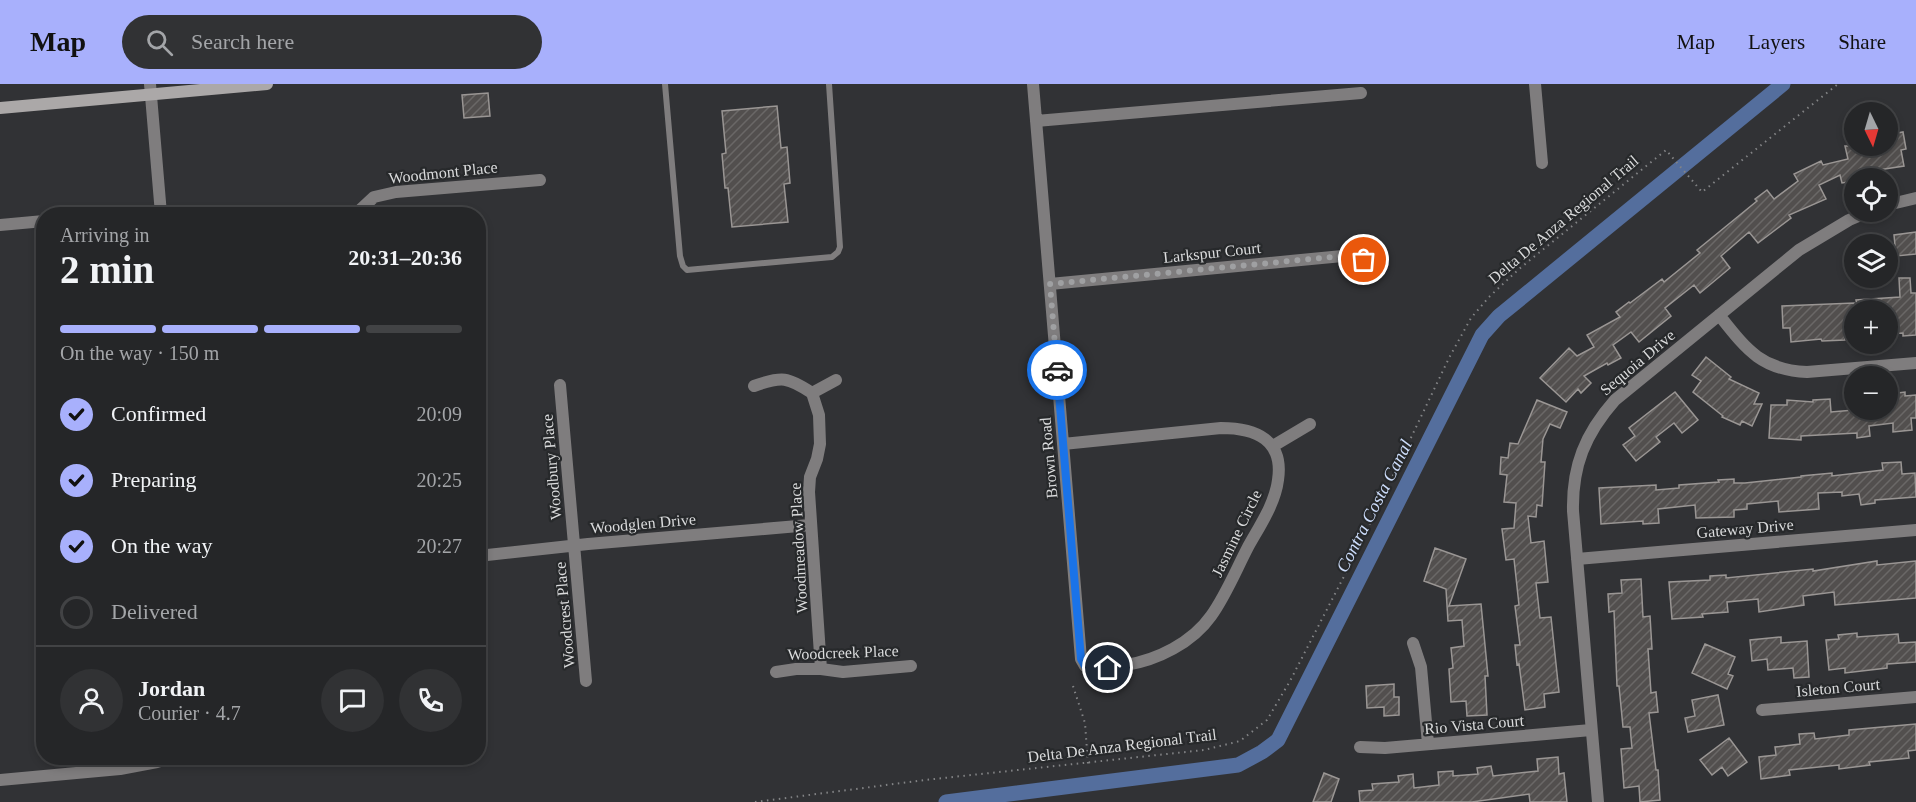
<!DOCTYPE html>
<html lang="en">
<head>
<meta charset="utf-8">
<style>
	body { margin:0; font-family:"Times New Roman",serif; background:#313234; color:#f1f3f6; height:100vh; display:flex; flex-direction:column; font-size:22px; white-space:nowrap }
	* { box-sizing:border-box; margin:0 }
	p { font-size:20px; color:#a3a5a8 }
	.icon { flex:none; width:33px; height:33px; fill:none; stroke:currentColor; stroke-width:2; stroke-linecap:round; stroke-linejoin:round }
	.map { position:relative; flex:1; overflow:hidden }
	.side { position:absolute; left:36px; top:123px; width:450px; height:558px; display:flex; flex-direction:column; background:#252628; border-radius:24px; box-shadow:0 3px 9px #0003,0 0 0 2px #424345 }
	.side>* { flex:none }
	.needle { width:39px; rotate:175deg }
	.fabs { position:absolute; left:1844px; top:18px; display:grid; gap:12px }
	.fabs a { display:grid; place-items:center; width:54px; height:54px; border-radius:50%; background:#252628; box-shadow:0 3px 9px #0003,0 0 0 2px #424345; font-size:30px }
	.pin { position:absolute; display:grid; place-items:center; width:51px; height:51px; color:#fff; margin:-26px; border:3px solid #fff; border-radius:50%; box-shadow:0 2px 6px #0007 }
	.courier { position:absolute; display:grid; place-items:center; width:60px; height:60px; margin:-30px; border:4px solid #1a73e8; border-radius:50%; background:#fff; color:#222; box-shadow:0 2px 8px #0007 }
	.summary em { font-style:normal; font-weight:700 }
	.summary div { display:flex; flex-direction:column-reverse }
	.summary { display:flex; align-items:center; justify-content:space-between; height:102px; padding:0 24px }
	h1 { font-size:39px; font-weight:700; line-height:45px }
	.bar { display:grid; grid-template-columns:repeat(4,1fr); gap:9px 6px; align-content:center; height:72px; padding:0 24px }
	.bar i { height:8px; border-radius:4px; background:#424345 }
	.bar .on { background:#a8b0fc }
	.bar p { grid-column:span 4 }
	.line { display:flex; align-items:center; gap:15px; padding:0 24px; border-top:2px solid #424345 }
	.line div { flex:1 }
	.round { display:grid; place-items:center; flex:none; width:63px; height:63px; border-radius:32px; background:#313234 }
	ol { padding:0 24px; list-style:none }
	li { display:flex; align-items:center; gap:18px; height:66px }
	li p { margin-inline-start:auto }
	li .icon { padding:6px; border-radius:50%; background:#a8b0fc; color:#111; stroke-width:4 }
	li:last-child { color:#a3a5a8 }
	li i { width:33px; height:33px; border:3px solid #424345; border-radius:50% }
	header { display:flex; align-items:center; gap:36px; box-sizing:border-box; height:84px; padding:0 30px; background:#a8b0fc; color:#111 }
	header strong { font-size:28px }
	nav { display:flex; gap:33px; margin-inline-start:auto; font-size:21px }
	.search { width:420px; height:54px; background:#313234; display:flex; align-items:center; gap:15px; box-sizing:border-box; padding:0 21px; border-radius:33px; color:#a3a5a8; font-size:22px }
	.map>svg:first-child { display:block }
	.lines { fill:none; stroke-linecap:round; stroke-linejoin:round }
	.canal { stroke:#546e9d; stroke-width:15 }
	.building { fill:url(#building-hatch); stroke:#9a9694; stroke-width:1.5 }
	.path { stroke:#838486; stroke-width:2; stroke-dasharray:1.5 4.5; stroke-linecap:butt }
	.service { stroke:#7f7d7e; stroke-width:6 }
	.minor { stroke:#7f7d7e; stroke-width:12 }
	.secondary { stroke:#aba8a8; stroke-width:12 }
	.done { stroke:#9fa0a2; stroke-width:6; stroke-dasharray:0 10.8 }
	.route { stroke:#1a73e8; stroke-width:8 }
	.labels { text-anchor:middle; stroke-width:4.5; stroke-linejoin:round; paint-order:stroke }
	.street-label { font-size:16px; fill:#dadbdc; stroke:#27292b }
	.water-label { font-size:18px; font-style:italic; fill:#ccdcfa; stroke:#27292b }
</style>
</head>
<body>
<header>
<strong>Map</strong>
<div class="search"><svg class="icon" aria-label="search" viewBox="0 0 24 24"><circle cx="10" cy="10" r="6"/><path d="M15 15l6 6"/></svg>Search here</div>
<nav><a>Map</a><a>Layers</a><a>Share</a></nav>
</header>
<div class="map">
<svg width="1916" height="718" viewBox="0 0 1916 718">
	<defs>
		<pattern id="building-hatch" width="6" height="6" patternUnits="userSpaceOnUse" patternTransform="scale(1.5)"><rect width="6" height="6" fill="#524f4e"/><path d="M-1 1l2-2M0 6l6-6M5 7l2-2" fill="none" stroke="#6a6867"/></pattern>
	</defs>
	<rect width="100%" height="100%" fill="#313235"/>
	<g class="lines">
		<path class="canal" d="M946,718L1238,681L1262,668L1278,656L1482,251L1499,232L1783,0"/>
	</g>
	<path class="building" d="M488,9L490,32L464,34L462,11Z
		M777,22L781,64L787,63L790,99L784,100L788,138L732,143L728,104H725L722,70L726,69L722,27Z
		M1903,48L1906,65L1901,66L1904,82L1871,87L1872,92L1854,94V97L1842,99L1840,91L1819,101L1826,115L1789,131L1791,134L1758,159L1749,148L1721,172L1730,184L1700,209L1694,201L1665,224L1671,232L1639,258L1631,248L1613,261L1621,274L1608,281L1607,279L1584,292L1591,299L1581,309L1578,305L1566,318L1540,294L1569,264L1577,272L1594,263L1587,251L1620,233L1616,228L1629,218L1630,219L1662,195L1664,198L1700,169L1697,166L1757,117L1755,115L1767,106L1774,115L1798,97L1794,90L1821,77L1823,81L1848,75L1845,62H1887V51Z
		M1916,148V170L1896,172L1894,151Z
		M1899,194H1910L1911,209H1916V251L1903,252V249L1887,250V226H1858L1856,216L1900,213Z
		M1854,219V232H1849V239L1844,240L1845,256L1822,257L1821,255L1791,258L1790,244H1783L1782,222Z
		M1706,273L1731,293L1729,295L1759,309L1754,320H1762L1752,342L1742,337L1740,341L1722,333L1723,332L1693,308L1701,297L1692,291Z
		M1675,308L1698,336L1682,349L1674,339L1656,353L1660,358L1636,377L1623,361L1635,352L1629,344Z
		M1905,308V312L1916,311V334H1911L1912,346L1893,348V339L1869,342L1870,352L1857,354V349L1801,352V356L1769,354L1771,321H1787V316L1813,318V316L1830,315L1831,328L1854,326H1891L1890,310Z
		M1537,316L1567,328L1560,344L1550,340L1543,355L1541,378H1545L1542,422L1537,421L1536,433L1528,432L1531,459L1544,457L1548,498L1536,499L1540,534L1551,533L1559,608L1544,610L1545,623L1525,626L1519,580L1517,581L1515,561H1520L1515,522L1519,521L1514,475L1506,476L1502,445L1514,444L1516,419L1504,418L1507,391L1500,390L1501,373L1508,374L1510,359L1518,360Z
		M1901,378L1902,390L1915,389L1916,413L1875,416V419L1861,421L1859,410L1842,412V408L1818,409L1819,425L1779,428L1778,417L1747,420V425L1734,426V433L1696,434L1695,421L1658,425L1659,439L1643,440V437L1601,440L1599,404L1656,401V406L1679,404V401L1719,398L1718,396L1734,395V399H1745L1801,393V392L1832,389V392L1883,386L1882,379Z
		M1435,464L1466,475L1449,522L1481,520L1488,592H1485L1487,631L1467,632L1466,617L1451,618L1449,585L1453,584L1451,564L1464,562L1462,536L1448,537L1446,505L1424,497Z
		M1877,477V481L1916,477V514L1835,521L1834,508L1803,512L1804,521L1759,528L1758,515L1727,518L1728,528L1702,530L1703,533L1672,535L1669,498L1710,496V492L1726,491V494L1813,485V487Z
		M1641,495L1643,533L1650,532L1652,565H1648L1651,609L1656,608L1658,628L1649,629L1656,686H1658L1660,716L1640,718L1639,702L1624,704L1621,665L1632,664L1630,643H1623L1619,602H1617L1614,527L1609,528L1608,510L1622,509L1621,496Z
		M1857,549V553L1898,550L1899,559L1916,558V578L1887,580V584L1845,589V584L1829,586L1826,556L1839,555L1838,551Z
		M1781,553V559L1807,557L1809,593L1794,594L1793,584L1768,586L1767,575L1752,577L1750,556Z
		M1705,560L1735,573L1728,590L1733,592L1727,605L1692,589Z
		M1394,600V613H1399V631L1384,632V623L1367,624L1366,602Z
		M1718,611L1724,641L1688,648L1685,634L1695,632L1692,616Z
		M1916,640V666L1908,667L1909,674L1869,678L1870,681L1839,685V681L1789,686L1790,691L1761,695L1759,673L1776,671L1775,663L1800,660L1799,650L1814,649L1815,655L1849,651V646Z
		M1729,654L1747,678L1728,692L1722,683L1712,691L1700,676Z
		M1558,673L1559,690L1564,689L1567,718H1530L1529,710L1472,718H1360L1359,707L1373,706L1372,700L1399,698L1398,692L1413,690L1414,704L1439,701L1438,688L1453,687V692L1478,690L1477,684L1491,682L1493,692L1538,687L1537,675Z
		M1324,689L1339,695L1331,718H1313Z"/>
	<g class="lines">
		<path class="path" d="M1073,602L1085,639L1088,680
			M755,718L925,696L1204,666L1240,657L1267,636L1290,597L1356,469L1449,274L1471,234L1489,213L1519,185L1666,66L1702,108L1838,0"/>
		<path class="service" d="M665,0L680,172L683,182L687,186L832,173L838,168L840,163L829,0"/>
		<path class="minor" d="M150,0L161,130
			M1033,0L1081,575L1085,582C1099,586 1111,583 1126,581C1157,576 1192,559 1211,532C1226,511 1236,486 1248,463C1259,443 1275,420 1278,396C1284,356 1256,344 1221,344L1063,360
			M1535,0L1542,79
			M1036,37L1361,9
			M1887,121L1916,114
			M119,130L161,127
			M358,130L359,127L374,113L396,108L540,96
			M0,141L44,137
			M1050,200L1353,171L1375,180
			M1719,231C1746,265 1761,286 1807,288L1916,279
			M560,301L586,597
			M754,302C782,292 788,293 812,309L819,331L820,360L817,375L810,393L809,408L821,585
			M812,309L836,296
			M1273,362L1310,340
			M478,472L588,460L810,441
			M1577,475L1916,446
			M1413,559L1421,583L1428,660
			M776,588L796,585H821L843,588L911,582
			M1762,626L1916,613
			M1360,663L1385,664L1591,646
			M0,696L120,685L157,678L171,674
			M1598,718L1573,427C1572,382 1585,350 1615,316L1799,166L1849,136L1868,128"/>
		<path class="secondary" d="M0,24L267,0"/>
	</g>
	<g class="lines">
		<path class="done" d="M1057,286L1050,200L1353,171L1364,176"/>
		<path class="route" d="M1057,286L1081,575L1085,582L1095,585L1108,584"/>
	</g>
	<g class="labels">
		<g class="street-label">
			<text transform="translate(443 88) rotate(-6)" y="6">Woodmont Place</text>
			<text transform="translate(1563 135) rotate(-40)" y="6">Delta De Anza Regional Trail</text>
			<text transform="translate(1212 168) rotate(-6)" y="6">Larkspur Court</text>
			<text transform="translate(1637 278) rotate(-40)" y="6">Sequoia Drive</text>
			<text transform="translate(1048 374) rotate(-95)" y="6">Brown Road</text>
			<text transform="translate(551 383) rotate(-95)" y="6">Woodbury Place</text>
			<text transform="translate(643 439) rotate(-5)" y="6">Woodglen Drive</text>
			<text transform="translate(1745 444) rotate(-5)" y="6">Gateway Drive</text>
			<text transform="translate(1236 449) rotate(-64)" y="6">Jasmine Circle</text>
			<text transform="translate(798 464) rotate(-93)" y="6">Woodmeadow Place</text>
			<text transform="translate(564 531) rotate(-95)" y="6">Woodcrest Place</text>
			<text transform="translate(843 568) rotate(-2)" y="6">Woodcreek Place</text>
			<text transform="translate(1838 603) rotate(-5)" y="6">Isleton Court</text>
			<text transform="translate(1474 640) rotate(-5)" y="6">Rio Vista Court</text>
			<text transform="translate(1122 661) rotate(-7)" y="6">Delta De Anza Regional Trail</text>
		</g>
		<g class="water-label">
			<text transform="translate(1374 422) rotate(-63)" y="6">Contra Costa Canal</text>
		</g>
	</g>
</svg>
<div class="fabs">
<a><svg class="needle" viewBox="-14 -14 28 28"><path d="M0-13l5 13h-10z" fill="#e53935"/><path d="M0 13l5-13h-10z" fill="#a3a5a8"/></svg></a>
<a><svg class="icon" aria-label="locate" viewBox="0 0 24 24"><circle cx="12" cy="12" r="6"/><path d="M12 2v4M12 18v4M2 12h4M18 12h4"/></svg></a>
<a><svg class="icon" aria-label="layers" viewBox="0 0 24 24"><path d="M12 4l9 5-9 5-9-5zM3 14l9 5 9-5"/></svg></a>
<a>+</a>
<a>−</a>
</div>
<div class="pin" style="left:1364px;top:176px;background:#ea580c"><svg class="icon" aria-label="bag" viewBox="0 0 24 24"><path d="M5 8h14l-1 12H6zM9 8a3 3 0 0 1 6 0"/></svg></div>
<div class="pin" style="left:1108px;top:584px;background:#1f2937"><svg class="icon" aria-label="home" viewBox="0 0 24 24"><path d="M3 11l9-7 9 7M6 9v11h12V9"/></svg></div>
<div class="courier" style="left:1057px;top:286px"><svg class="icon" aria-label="car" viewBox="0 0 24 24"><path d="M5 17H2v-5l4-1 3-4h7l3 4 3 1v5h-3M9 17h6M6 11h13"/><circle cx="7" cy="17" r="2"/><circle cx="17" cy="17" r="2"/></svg></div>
<section class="side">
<div class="summary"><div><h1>2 min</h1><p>Arriving in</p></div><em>20:31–20:36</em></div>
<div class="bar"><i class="on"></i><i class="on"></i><i class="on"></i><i></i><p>On the way · 150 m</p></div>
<ol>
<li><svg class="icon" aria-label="check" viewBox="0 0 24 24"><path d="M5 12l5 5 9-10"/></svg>Confirmed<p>20:09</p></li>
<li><svg class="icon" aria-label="check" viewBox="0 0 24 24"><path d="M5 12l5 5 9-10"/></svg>Preparing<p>20:25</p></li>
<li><svg class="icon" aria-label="check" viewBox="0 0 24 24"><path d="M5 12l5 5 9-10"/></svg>On the way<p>20:27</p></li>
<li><i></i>Delivered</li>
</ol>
<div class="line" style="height:108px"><a class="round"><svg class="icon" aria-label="person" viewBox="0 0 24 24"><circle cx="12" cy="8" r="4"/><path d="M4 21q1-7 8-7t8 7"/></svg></a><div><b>Jordan</b><p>Courier · 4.7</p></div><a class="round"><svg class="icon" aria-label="chat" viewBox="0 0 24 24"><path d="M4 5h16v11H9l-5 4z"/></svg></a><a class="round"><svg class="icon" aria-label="phone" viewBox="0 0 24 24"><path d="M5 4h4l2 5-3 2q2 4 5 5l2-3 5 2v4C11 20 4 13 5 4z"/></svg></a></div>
</section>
</div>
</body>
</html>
